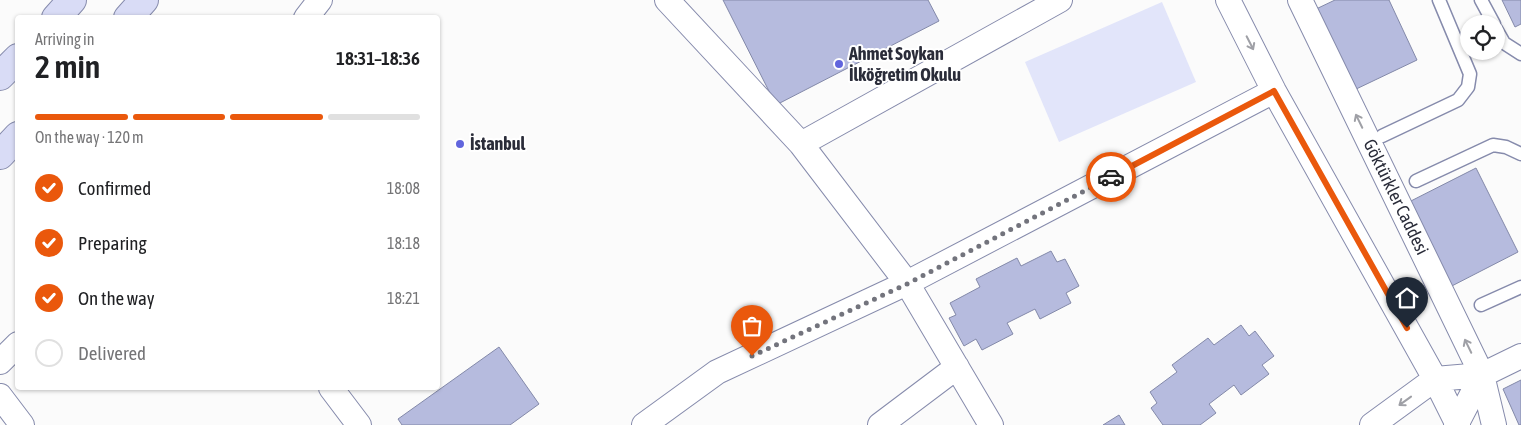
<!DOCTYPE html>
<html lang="en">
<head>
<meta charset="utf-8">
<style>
	body { margin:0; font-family:"Asap Condensed",sans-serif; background:#f2f2f2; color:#202124; height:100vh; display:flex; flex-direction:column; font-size:19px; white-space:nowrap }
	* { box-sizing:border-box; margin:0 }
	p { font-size:16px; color:#757577 }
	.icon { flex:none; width:28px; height:28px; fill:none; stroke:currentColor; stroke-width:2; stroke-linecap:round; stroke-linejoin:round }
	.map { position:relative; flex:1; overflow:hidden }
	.drawer { position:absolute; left:15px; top:15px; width:425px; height:375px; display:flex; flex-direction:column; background:#fff; border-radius:5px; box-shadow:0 1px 4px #0004 }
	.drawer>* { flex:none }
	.controls { position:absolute; left:1460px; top:15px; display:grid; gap:10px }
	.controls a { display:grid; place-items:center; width:45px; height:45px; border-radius:50%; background:#fff; box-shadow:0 1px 4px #0004; font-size:25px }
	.pin { position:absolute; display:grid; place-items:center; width:42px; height:42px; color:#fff; margin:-51px -21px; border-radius:50% 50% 50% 0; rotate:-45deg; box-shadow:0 0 5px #0007 }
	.pin .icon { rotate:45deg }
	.courier { position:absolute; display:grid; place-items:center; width:50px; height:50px; margin:-25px; border:4px solid #ea580c; border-radius:50%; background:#fff; color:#222; box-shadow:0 1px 6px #0007 }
	.summary em { font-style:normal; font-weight:600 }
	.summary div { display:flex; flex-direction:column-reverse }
	.summary { display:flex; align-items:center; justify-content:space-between; height:85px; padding:0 20px }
	h1 { font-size:32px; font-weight:600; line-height:38px }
	.bar { display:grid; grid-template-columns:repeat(4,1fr); gap:8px 5px; align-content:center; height:60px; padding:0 20px }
	.bar i { height:6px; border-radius:4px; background:#e0e0e0 }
	.bar .selected { background:#ea580c }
	.bar p { grid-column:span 4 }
	ol { padding:0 20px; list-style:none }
	li { display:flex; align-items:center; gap:15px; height:55px }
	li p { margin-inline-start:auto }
	li .icon { padding:5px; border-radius:50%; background:#ea580c; color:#fff; stroke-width:4 }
	li:last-child { color:#757577 }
	li i { width:28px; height:28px; border:2px solid #e0e0e0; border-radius:50% }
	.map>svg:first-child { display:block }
	.green { fill:#e2e5fa }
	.building { fill:#b6bbde; stroke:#8389a9 }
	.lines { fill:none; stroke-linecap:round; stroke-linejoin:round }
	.lane-casing { stroke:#868bac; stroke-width:15 }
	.street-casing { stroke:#868bac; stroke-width:26 }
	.secondary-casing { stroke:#868bac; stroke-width:30 }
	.lane { stroke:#fff; stroke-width:12 }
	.street { stroke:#fff; stroke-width:24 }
	.secondary { stroke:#d9dcf6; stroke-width:28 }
	.oneway { stroke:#9fa0a6 }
	.done { stroke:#73747d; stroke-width:5; stroke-dasharray:0 9 }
	.route { stroke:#ea580c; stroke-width:6 }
	.poi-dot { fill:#6165dd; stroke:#fff; stroke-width:2 }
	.labels { text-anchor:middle; stroke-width:4; stroke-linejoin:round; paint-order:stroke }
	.poi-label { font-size:18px; font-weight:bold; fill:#2a2c39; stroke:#fff; text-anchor:start }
	.street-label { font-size:18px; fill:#2a2c39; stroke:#fff }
</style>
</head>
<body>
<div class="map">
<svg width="1521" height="425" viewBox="0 0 1521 425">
	<rect width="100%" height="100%" fill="#fbfbfb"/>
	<path class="green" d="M1162,2L1196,82L1059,142L1025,62Z"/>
	<path class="building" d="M723,0H928L939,21L776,105Z
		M1335,0H1389L1417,60L1352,91L1314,10Z
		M1502,0H1521V24L1515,27Z
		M1476,168L1518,252L1444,290L1401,206Z
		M1051,251L1057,262L1065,259L1079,286L1066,293L1071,303L1040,319L1035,309L1007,323L1013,334L982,350L976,339L964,346L949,318L956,315L950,303L980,287L976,279L1017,258L1021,266Z
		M1241,325L1249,336L1255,331L1274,356L1262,365L1269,374L1241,395L1234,385L1209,404L1216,413L1200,425H1163L1151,408L1157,403L1150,392L1177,372L1172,365L1208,338L1214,345Z
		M499,347L539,404L510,425H402L398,419Z
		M1521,380V425H1519L1503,389Z
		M1119,415L1125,425H1103Z"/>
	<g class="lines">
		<g class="lane-casing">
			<path id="lane" d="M1481,0L1494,24
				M1496,29L1504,43L1521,54
				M1382,136L1458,100L1468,87L1470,74L1439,0
				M1416,181L1493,145L1506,147L1521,154
				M1481,305L1521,287"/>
		</g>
		<g class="street-casing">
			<path id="street" d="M667,0L801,144L907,283L991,425
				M1228,0L1274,91L1435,379L1458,425
				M1300,0L1482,375L1494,425
				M306,18L320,0
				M801,144L1060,0
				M0,362L18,344
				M331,388L359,425
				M0,396L22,425
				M644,425L717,372L907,283L1274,91
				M880,425L957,367
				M1372,425L1435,379L1482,375L1521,356
				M1456,425L1482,375"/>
		</g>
		<g class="secondary-casing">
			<path id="secondary" d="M56,18L72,0
				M128,18L144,0
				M0,76L18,58
				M0,155L18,136"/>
		</g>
		<use href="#lane" class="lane"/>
		<use href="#street" class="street"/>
		<use href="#secondary" class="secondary"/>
	</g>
	<defs><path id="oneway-shaft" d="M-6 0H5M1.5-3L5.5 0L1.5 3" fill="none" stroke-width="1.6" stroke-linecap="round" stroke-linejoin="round" transform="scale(1.25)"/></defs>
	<g class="oneway">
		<use href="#oneway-shaft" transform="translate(1250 43) rotate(63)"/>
		<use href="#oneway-shaft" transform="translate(1359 121) rotate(-116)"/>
		<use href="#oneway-shaft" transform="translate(1468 346) rotate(-116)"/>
		<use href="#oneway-shaft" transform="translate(1405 401) rotate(144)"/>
	</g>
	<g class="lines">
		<path class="done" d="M752,356L907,284L1111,177"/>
		<path class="route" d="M1111,177L1274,91L1407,328"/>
	</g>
	<g class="poi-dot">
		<circle cx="839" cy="64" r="5"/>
		<circle cx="460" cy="144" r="5"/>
	</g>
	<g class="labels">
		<g class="poi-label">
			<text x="849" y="60">Ahmet Soykan<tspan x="849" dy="21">İlköğretim Okulu</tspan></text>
			<text x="470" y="150">İstanbul</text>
		</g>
		<g class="street-label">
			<text transform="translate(1396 197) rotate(64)" y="6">Göktürkler Caddesi</text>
		</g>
	</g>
</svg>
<div class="controls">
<a><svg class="icon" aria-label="locate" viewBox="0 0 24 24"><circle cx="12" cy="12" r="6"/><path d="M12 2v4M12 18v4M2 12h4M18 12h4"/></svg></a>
</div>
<div class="pin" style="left:752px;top:356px;background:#ea580c"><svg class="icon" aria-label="bag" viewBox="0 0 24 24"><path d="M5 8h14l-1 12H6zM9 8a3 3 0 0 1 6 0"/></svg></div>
<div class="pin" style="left:1407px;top:328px;background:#1f2937"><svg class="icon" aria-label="home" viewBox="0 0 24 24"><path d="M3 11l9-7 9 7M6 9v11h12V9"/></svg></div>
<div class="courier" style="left:1111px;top:177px"><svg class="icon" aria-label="car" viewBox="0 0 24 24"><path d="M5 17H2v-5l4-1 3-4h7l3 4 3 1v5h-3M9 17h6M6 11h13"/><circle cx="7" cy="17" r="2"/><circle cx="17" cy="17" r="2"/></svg></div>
<section class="drawer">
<div class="summary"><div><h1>2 min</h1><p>Arriving in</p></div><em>18:31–18:36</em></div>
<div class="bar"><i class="selected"></i><i class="selected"></i><i class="selected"></i><i></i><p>On the way · 120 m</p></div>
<ol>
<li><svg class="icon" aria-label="check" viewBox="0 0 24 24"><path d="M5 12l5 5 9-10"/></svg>Confirmed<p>18:08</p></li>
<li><svg class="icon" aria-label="check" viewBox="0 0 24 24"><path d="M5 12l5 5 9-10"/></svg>Preparing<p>18:18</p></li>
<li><svg class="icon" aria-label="check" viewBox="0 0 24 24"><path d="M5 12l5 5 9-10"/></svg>On the way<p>18:21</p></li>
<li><i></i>Delivered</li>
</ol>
</section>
</div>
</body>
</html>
